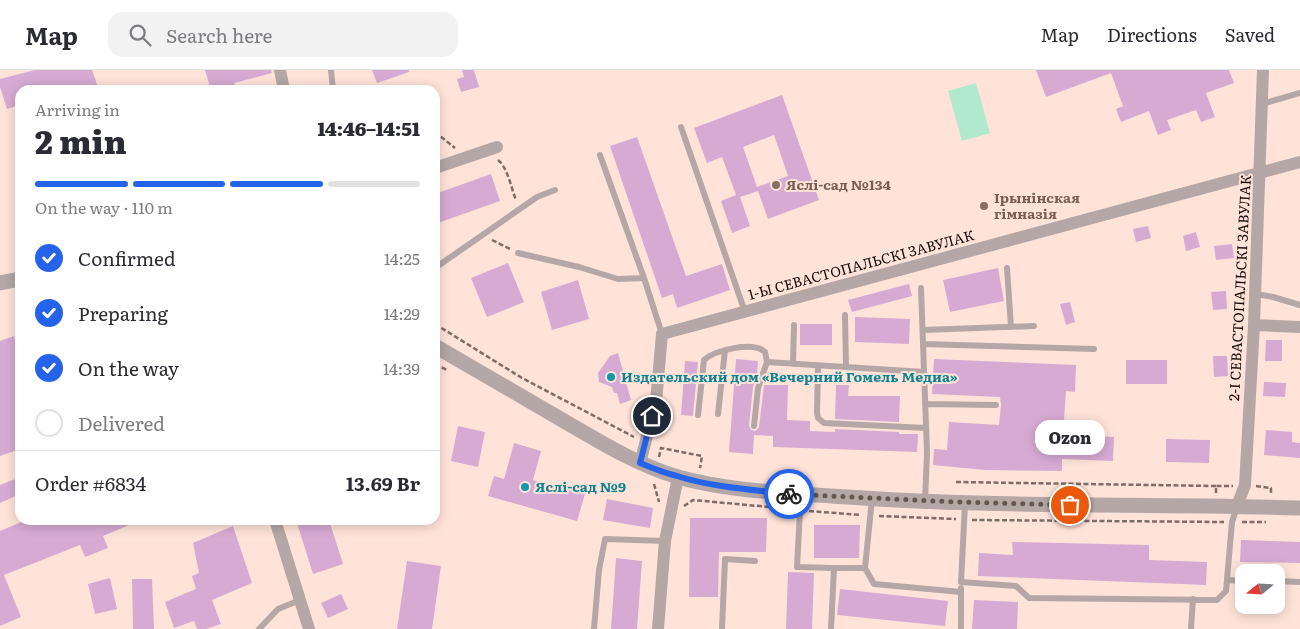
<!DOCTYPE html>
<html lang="en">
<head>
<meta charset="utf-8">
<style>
	body { margin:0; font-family:Literata,serif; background:#f2f2f3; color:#2b2b33; height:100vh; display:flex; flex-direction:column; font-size:19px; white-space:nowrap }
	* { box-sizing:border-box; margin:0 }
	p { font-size:16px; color:#7c7c81 }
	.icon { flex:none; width:28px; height:28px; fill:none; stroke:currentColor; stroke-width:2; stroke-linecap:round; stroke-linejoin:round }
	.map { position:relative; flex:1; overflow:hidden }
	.panel { position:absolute; left:15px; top:15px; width:425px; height:440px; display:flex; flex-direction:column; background:#fff; border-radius:15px; box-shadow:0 2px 12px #0003 }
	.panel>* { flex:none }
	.needle { width:32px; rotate:252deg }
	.tools { position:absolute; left:1235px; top:494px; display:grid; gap:10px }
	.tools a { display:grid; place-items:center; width:50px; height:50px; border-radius:10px; background:#fff; box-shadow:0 2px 12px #0003; font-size:25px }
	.pin { position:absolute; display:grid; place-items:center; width:42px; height:42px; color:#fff; margin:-21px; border:2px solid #fff; border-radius:50%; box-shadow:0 1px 5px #0007 }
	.courier { position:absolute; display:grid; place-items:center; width:50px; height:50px; margin:-25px; border:4px solid #2563eb; border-radius:50%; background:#fff; color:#222; box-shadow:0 1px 6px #0007 }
	.bubble { position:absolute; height:35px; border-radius:15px; background:#fff; box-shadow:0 2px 12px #0003; font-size:16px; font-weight:800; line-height:35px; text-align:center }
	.overview em { font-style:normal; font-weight:800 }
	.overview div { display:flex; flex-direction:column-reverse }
	.overview { display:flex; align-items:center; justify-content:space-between; height:85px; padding:0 20px }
	h1 { font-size:32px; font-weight:800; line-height:38px }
	.bar { display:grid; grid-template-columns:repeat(4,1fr); gap:8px 5px; align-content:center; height:60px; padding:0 20px }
	.bar i { height:6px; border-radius:4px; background:#e1e1e2 }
	.bar .on { background:#2563eb }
	.bar p { grid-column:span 4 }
	.line { display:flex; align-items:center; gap:12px; padding:0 20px; border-top:1px solid #e1e1e2 }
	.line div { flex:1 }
	ol { padding:0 20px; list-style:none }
	li { display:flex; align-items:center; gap:15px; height:55px }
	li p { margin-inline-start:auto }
	li .icon { padding:5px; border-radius:50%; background:#2563eb; color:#fff; stroke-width:4 }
	li:last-child { color:#7c7c81 }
	li i { width:28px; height:28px; border:2px solid #e1e1e2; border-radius:50% }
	header { display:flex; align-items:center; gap:30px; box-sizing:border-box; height:70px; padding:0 25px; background:#fff; border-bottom:1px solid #e1e1e2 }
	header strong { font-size:24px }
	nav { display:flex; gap:28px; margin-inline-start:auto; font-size:18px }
	.search { width:350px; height:45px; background:#f2f2f3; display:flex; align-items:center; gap:12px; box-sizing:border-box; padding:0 18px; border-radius:15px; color:#7c7c81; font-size:19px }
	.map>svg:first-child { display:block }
	.green { fill:#b1e9cc }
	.building { fill:#d7aad4; fill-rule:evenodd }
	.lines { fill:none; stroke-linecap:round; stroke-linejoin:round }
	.path { stroke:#7e6c66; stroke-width:2.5; stroke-dasharray:5 2.5; stroke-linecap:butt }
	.service { stroke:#b4a7a6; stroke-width:6 }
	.minor { stroke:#b4a7a6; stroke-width:12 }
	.tertiary { stroke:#b4a7a6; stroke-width:15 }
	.done { stroke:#665650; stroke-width:5; stroke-dasharray:0 9 }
	.route { stroke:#2563eb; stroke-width:6 }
	.education-dot { fill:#8d6e63; stroke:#ffe3d9; stroke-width:2 }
	.culture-dot { fill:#0f9aa8; stroke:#ffe3d9; stroke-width:2 }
	.labels { text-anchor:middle; stroke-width:4; stroke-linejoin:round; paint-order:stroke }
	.education-label { font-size:14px; font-weight:bold; fill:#785e54; stroke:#ffe3d9; text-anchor:start }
	.street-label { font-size:14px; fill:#130a07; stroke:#ffe3d9 }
	.culture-label { font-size:14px; font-weight:bold; fill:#0d838f; stroke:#ffe3d9; text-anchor:start }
</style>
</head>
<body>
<header>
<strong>Map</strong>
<div class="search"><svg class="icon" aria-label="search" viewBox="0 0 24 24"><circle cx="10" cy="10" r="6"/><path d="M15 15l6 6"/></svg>Search here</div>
<nav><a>Map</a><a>Directions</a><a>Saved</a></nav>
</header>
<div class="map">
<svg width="1300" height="559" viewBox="0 0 1300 559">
	<rect width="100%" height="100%" fill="#ffe3d9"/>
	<path class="green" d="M976,13L990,63L962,71L948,21Z"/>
	<path class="building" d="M35,0H92L99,20H45L43,15L27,20H20V35L7,39L0,17V9Z
		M205,0H271L272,3L234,13L235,15L217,20H211Z
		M372,0H409V2L377,13Z
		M462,0H474L479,17L461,22L457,9L464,7Z
		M1036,0H1229L1234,13L1206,23L1215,47L1201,52L1196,40L1167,50L1171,60L1158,65L1149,41L1121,52L1116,39L1123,36L1111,3L1046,27Z
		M782,25L819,130L768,149L758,121L740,127L750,156L732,163L721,131L736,125L722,87L707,93L694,58ZM774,65L788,106L757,117L743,77Z
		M637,67L686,206L722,194L730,220L677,238L673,224L662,228L610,76Z
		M491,104L500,131L435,154V124Z
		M1148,156L1151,168L1136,172L1133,159Z
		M1196,162L1200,177L1186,181L1183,166Z
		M1232,174L1234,188L1216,190L1214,176Z
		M508,193L524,232L487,247L471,208Z
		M998,198L1004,231L950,242L943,210Z
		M578,210L589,249L552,260L541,222Z
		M909,214L912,226L852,242L848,230Z
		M1226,221L1227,239L1213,240L1211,222Z
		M1070,232L1075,252L1066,255L1060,234Z
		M855,247L910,249L909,274L855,272Z
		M800,254H832V275H800Z
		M14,266L16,273L20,272V379L0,386V271Z
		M1266,270H1282V291H1265Z
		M618,283L631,330L620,334L617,323H614L612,317L599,312L598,303L610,286Z
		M1213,286H1227L1228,306L1214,307Z
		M736,289L758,291L757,305L753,317L749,355L751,360L756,361L759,357L764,315H788L787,350L810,351V361L835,362V359L899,362V364H918L917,382L773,377V366L754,365L753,384L729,382Z
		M934,289L1076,295L1075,322L1066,321L1063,364L1114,367L1113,391L1062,389V401L985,400L933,395L934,379L947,380L949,352L999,355L1001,335L1000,327L932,324Z
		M1126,290H1167V314H1126Z
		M685,291L698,292L693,346L681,345Z
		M1264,312L1286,313L1285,327L1263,326Z
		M836,315H849L848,326H900L899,352L835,349Z
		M458,356L485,362L478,397L451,391Z
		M1266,360L1292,362V372L1300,373V388L1264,385Z
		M1166,369L1210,370L1209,393L1166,392Z
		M514,373L541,381L533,410L585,424L577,451L488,426L494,406L504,409Z
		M20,407V424L0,433V415Z
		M607,429L653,438L650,458L603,450Z
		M690,448H767L766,482H719L718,527H689Z
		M26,450H141L103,466L108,478L85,487L80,475L4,505L21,547L0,556V461Z
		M296,450H329L343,494L313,504Z
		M814,455H860L859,488H814Z
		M233,456L252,513L212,530L221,554L206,559H197L194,551L174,558L165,532L196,519L192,506L199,503L193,473Z
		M1241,470L1300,472V493L1240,492Z
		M1012,472L1149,475V490L1207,492L1206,515L978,506L979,483L1013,485Z
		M616,488L642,491L637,559H611Z
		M407,491L441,496L432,559H397Z
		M788,502L814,503L812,559H786Z
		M110,508L117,539L95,544L88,514Z
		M132,509H152L154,559H133Z
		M840,519L948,531L945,556L837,545Z
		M341,524L348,539L328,548L321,533Z
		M974,530L1018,532L1017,559H972Z"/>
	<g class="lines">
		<path class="path" d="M435,62L455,78
			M498,90C508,98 511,118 516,130
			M492,170L510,179
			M435,254L522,308L634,367
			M435,294L447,300
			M659,387L661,378L702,386L700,398
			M956,412L1216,416
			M654,414L659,432
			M1256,416L1271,418V425
			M1216,423V416H1233
			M684,436L693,430L791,439
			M809,441L861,445
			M879,446L956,449
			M972,450L1224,452
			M1242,452H1266"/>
		<path class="service" d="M331,0L333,20
			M1262,34L1300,23
			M681,57L745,242
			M600,85L644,208L662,264
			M518,183L579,197L618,209L644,208
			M435,198L537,127L555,120
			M1007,198L1011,257
			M921,218L927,383L925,431
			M1256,224L1273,227L1300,235
			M845,245L846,297
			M923,260L1034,256
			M923,274L1094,279
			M793,294L794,255
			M818,296L817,343L818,348L824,353L926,358
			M925,334L996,335
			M718,344L725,280
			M698,345L704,290C715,280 753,271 765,282L767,292L924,302
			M754,356L758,318L767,292
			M801,424L797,497L834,498L831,559
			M965,434L961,512L1016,516L1029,528L1217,530L1226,521L1232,452L1237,437
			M834,498H865L872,429
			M865,498L874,514L961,522
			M1227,510L1244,511
			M1276,511L1300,512
			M259,559L278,539L300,530
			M594,559L599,500L605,469L665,471
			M722,559L725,489L755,491
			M961,559V518
			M1191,559L1193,529"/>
		<path class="minor" d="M280,0L284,20
			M435,98L497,77
			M1254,255L1300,257
			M640,393L656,332L662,264L1300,92
			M1237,436L1245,415L1254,255L1263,0
			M275,450L309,559
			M658,559L665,471L678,407"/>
		<path class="tertiary" d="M0,213L20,209
			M435,276C478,301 521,326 564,351C600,372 637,395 678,407C731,422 793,423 848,427C998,438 1149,433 1300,438"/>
	</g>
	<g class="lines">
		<path class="done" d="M789,424L956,432L1070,435"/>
		<path class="route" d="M652,346L640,393C652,398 664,403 677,406C711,417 753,420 789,424"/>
	</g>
	<g class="education-dot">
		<circle cx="776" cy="115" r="5"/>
		<circle cx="984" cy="136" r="5"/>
	</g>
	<g class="culture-dot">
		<circle cx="611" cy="307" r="5"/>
		<circle cx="525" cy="417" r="5"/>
	</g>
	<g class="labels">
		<g class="education-label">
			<text x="786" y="120">Яслі-сад №134</text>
			<text x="994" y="133">Ірынінская<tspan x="994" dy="16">гімназія</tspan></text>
		</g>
		<g class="street-label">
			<text transform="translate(861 195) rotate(-15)" y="5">1-Ы СЕВАСТОПАЛЬСКІ ЗАВУЛАК</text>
			<text transform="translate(1240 218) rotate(-87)" y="5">2-І СЕВАСТОПАЛЬСКІ ЗАВУЛАК</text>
		</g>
		<g class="culture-label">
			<text x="621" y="312">Издательский дом «Вечерний Гомель Медиа»</text>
			<text x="535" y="422">Яслі-сад №9</text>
		</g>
	</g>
</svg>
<div class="tools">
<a><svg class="needle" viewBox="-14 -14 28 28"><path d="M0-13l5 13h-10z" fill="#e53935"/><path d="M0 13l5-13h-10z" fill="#7c7c81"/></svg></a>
</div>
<div class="pin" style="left:1070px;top:435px;background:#ea580c"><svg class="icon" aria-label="bag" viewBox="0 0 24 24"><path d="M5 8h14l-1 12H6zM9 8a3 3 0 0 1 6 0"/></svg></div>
<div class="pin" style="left:652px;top:346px;background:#1f2937"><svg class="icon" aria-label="home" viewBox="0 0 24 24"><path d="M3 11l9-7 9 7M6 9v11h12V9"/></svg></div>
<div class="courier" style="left:789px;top:424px"><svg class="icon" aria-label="bike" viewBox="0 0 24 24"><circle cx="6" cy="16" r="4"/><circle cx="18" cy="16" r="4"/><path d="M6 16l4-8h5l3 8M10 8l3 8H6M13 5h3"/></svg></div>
<div class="bubble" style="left:1035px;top:350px;width:70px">Ozon</div>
<section class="panel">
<div class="overview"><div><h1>2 min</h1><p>Arriving in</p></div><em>14:46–14:51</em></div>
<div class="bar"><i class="on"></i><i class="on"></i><i class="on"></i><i></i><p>On the way · 110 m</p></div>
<ol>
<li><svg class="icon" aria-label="check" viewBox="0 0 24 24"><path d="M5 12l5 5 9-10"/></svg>Confirmed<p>14:25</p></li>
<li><svg class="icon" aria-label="check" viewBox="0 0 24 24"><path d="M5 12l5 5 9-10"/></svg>Preparing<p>14:29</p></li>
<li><svg class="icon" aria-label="check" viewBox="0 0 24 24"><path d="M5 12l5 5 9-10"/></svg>On the way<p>14:39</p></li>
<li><i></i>Delivered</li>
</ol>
<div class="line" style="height:65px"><div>Order #6834</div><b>13.69 Br</b></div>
</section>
</div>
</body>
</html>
